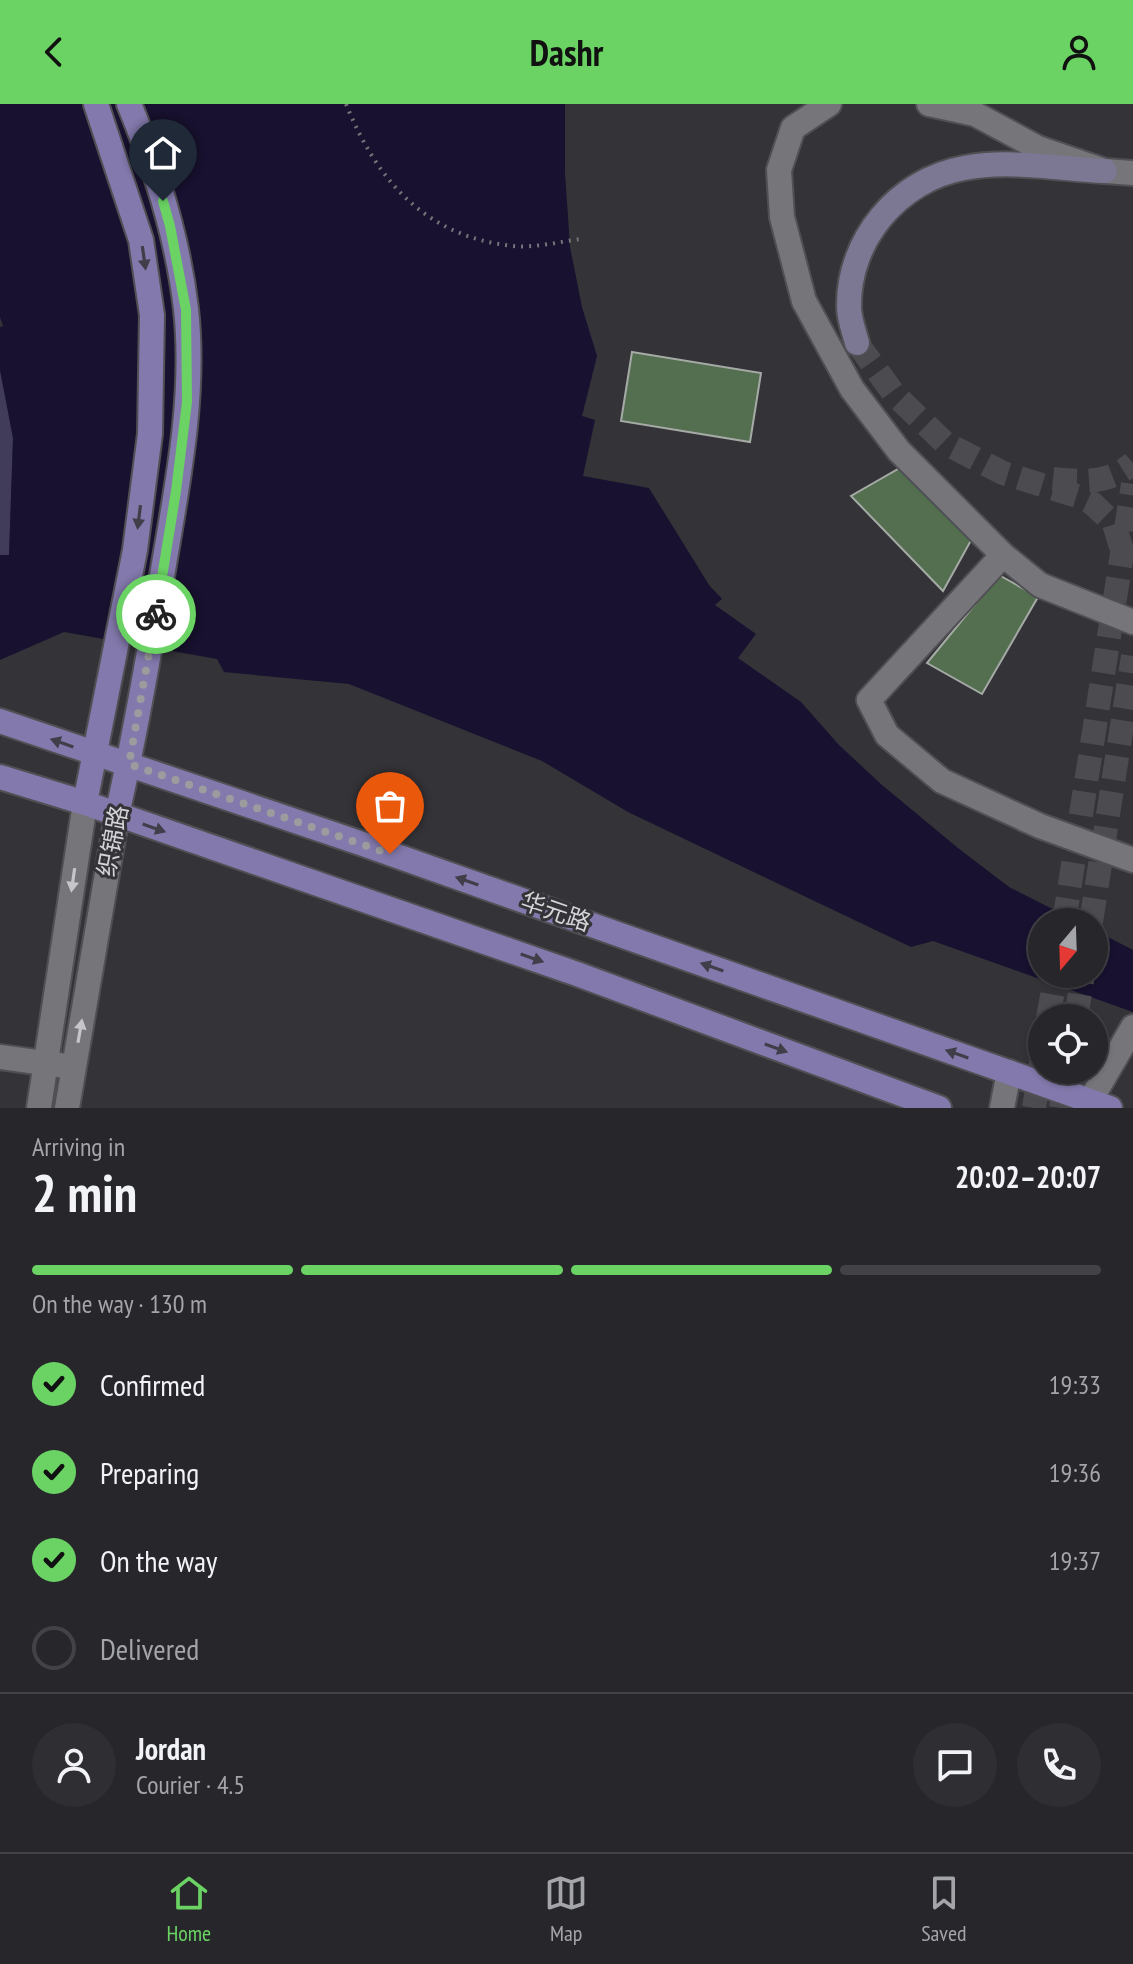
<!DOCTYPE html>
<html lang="en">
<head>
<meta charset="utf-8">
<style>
	body { margin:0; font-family:"PT Sans Narrow","Noto Sans SC",sans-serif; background:#2f2e32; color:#f1f3f6; height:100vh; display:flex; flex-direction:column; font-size:30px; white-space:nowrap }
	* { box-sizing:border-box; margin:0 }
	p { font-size:26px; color:#a4a5a8 }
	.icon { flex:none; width:44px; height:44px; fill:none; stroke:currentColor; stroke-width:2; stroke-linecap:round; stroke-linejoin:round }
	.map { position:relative; height:1004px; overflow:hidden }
	.panel { display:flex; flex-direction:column; background:#27262a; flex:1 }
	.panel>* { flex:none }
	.needle { width:52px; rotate:199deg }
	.tools { position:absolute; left:1028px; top:804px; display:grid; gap:16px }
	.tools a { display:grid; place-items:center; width:80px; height:80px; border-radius:50%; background:#27262a; box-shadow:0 2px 6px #0004,0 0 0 2px #434347; font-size:40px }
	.pin { position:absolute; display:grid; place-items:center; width:68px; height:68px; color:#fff; margin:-82px -34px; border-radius:50% 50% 50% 0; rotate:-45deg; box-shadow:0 0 8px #0007 }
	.pin .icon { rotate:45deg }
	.courier { position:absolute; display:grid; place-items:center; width:80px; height:80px; margin:-40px; border:6px solid #6ad363; border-radius:50%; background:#fff; color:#222; box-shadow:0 2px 10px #0007 }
	.overview em { font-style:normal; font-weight:700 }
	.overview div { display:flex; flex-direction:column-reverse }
	.overview { display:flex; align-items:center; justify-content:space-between; height:136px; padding:0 32px }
	h1 { font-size:52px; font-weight:700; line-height:60px }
	.bar { display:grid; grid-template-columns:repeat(4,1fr); gap:12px 8px; align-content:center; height:96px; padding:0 32px }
	.bar i { height:10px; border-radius:6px; background:#434347 }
	.bar .active { background:#6ad363 }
	.bar p { grid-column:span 4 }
	.line { display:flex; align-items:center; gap:20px; padding:0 32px; border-top:2px solid #434347 }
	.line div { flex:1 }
	.round { display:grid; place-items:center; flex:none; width:84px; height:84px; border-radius:42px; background:#2f2e32 }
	ol { padding:0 32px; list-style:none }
	li { display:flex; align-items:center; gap:24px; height:88px }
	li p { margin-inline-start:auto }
	li .icon { padding:8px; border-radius:50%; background:#6ad363; color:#111; stroke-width:4 }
	li:last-child { color:#a4a5a8 }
	li i { width:44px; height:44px; border:4px solid #434347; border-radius:50% }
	header { display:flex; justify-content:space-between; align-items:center; height:104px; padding:0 32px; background:#6ad363; color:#111; font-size:36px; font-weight:700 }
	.menu { display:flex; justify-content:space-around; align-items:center; height:112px; border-top:2px solid #434347; background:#27262a; font-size:22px; color:#a4a5a8 }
	.menu a { display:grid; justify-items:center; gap:4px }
	.menu .active { color:#6ad363 }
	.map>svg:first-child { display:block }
	.green { fill:#413c5a }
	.water { fill:#18112f }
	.building { fill:#536f50; stroke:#a6aaa6; stroke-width:2 }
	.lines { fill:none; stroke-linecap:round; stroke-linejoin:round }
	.secondary-tunnel { stroke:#4c4b50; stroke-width:24; stroke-dasharray:24 12; stroke-linecap:butt }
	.minor-casing { stroke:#504f53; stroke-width:28 }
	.tertiary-casing { stroke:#504f53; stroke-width:28 }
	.secondary-casing { stroke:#504f53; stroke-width:28 }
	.primary-casing { stroke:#504f53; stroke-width:28 }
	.path { stroke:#757579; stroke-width:4; stroke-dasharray:2 6; stroke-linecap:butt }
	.minor { stroke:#75757a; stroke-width:24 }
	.tertiary { stroke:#75757a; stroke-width:24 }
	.secondary { stroke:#7c7793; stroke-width:24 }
	.primary { stroke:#8379ac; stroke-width:24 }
	.oneway { fill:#403e49 }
	.oneway2 { fill:#c6c6c9 }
	.done { stroke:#9c9c9f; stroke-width:8; stroke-dasharray:0 14.4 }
	.route { stroke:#6ad363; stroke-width:10 }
	.labels { text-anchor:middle; stroke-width:6; stroke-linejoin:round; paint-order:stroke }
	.street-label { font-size:24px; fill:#d4d4d7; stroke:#343338 }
</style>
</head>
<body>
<header><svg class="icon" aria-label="back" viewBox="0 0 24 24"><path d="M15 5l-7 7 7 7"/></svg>Dashr<svg class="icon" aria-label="person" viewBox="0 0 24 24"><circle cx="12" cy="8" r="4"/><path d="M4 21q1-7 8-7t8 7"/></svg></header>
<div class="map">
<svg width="1133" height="1004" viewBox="0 0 1133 1004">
	<rect width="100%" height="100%" fill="#343338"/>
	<path class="green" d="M0,266L13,334L9,451H0Z"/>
	<path class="water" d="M0,0H565V68L570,143L582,203L597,252L582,312L595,316L583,372L649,384L709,481L722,495L715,501L756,530L738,554L801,598L839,641L882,681L958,744L1009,783L1078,818H1042V870H1094V826L1133,846V908L933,837L911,843L628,708L542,657L349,580L224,568L217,555L64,528L0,556V451H9L13,334L0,266V223L3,222L0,213Z"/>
	<path class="building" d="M632,248L761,269L750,338L621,317Z
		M905,361L974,431L943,487L851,392Z
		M999,471L1038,493L982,590L927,559Z"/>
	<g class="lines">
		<path class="secondary-tunnel" d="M857,239L894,290L945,339L1003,369L1077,392L1092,399L1114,420L1122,446
			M1053,375C1083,378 1109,380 1133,359
			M1064,818L1133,380
			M1091,818L1133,552
			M1048,914L1056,870
			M1076,914L1083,870
			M1034,1004L1042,954
			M1061,1004L1067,966"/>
		<g class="minor-casing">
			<path id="minor" d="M829,0L793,24L779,66L782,113L804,197L852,285L899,347L1003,451L1040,481L1133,518
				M929,0L975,10L1038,44L1105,67L1133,69
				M1003,451L869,596L887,631L942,677L1040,722L1133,756
				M0,953L73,963
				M1090,997L1133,923"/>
		</g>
		<g class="tertiary-casing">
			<path id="tertiary" d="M39,1004L85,699
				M67,1004L117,711
				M1002,1004L1009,968"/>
		</g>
		<g class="secondary-casing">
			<path id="secondary" d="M857,239C854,227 849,215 849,203C848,136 898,76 964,64C1009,55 1060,65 1105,67"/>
		</g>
		<g class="primary-casing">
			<path id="primary" d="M0,617L360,739L1110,1004
				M0,673L85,699L577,870L939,1004
				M85,699L135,446L150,330L152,211L141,136L96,0
				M117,711C136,626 151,540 165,454C179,372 195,288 186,205C178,135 156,65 129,0"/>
		</g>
		<path class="path" d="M346,0C377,77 426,133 513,142C535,144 559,138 580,135"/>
		<use href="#minor" class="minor"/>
		<use href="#tertiary" class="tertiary"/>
		<use href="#secondary" class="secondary"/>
		<use href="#primary" class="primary"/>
	</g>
	<defs><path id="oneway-solid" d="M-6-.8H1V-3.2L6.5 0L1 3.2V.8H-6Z" transform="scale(2)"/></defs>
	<g class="oneway">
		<use href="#oneway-solid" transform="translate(144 154) rotate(82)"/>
		<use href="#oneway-solid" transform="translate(139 413) rotate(97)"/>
		<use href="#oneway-solid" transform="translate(62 639) rotate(-161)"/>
		<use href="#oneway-solid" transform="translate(154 724) rotate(19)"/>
		<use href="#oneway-solid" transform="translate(467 777) rotate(-161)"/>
		<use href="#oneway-solid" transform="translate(532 854) rotate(19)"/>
		<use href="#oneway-solid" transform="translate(712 863) rotate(-161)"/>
		<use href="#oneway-solid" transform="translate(776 944) rotate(20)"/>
		<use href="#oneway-solid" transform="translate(957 950) rotate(-161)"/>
	</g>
	<g class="oneway2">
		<use href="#oneway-solid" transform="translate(73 776) rotate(98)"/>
		<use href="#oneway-solid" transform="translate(80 927) rotate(-80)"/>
	</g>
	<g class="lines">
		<path class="done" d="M156,510L129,660L390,750"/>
		<path class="route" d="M156,510L176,387L187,298L186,206L170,122L163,97"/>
	</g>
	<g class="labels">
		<g class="street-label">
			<text transform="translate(113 737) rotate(-79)" y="8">织锦路</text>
			<text transform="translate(556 808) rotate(19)" y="8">华元路</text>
		</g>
	</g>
</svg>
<div class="tools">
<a><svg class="needle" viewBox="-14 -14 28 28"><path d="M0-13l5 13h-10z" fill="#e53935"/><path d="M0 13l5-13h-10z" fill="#a4a5a8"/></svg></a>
<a><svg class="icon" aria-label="locate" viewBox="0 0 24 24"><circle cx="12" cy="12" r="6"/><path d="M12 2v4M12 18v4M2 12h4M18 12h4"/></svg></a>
</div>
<div class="pin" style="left:390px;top:750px;background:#ea580c"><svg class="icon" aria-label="bag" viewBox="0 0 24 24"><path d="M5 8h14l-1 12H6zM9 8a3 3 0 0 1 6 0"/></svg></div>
<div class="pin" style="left:163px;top:97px;background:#1f2937"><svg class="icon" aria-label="home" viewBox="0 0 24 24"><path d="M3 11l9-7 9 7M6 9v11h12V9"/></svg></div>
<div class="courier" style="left:156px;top:510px"><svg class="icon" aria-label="bike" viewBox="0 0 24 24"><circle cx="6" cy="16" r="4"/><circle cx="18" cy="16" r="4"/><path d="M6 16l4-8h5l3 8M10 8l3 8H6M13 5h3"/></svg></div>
</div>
<section class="panel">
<div class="overview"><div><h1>2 min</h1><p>Arriving in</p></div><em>20:02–20:07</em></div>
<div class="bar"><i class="active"></i><i class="active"></i><i class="active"></i><i></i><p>On the way · 130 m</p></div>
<ol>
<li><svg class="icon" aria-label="check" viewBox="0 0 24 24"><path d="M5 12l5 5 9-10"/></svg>Confirmed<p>19:33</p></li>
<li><svg class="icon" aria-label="check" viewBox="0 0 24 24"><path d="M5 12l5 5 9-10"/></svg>Preparing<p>19:36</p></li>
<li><svg class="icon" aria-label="check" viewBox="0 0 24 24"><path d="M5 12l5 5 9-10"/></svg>On the way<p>19:37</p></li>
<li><i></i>Delivered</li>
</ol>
<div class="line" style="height:144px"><a class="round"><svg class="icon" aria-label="person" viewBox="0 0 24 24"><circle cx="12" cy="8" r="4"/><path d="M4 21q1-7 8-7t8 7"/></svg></a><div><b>Jordan</b><p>Courier · 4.5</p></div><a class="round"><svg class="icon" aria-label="chat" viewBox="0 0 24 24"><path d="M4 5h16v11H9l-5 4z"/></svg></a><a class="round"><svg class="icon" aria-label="phone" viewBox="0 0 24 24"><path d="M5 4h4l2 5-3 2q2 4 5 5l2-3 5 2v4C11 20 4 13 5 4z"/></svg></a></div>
</section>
<nav class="menu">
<a class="active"><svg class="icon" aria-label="home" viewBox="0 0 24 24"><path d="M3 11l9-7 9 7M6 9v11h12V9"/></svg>Home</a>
<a><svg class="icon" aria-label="map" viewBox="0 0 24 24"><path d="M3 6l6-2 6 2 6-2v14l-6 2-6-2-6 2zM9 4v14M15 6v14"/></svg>Map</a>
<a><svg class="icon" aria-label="saved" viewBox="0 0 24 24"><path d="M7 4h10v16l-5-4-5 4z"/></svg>Saved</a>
</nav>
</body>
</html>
